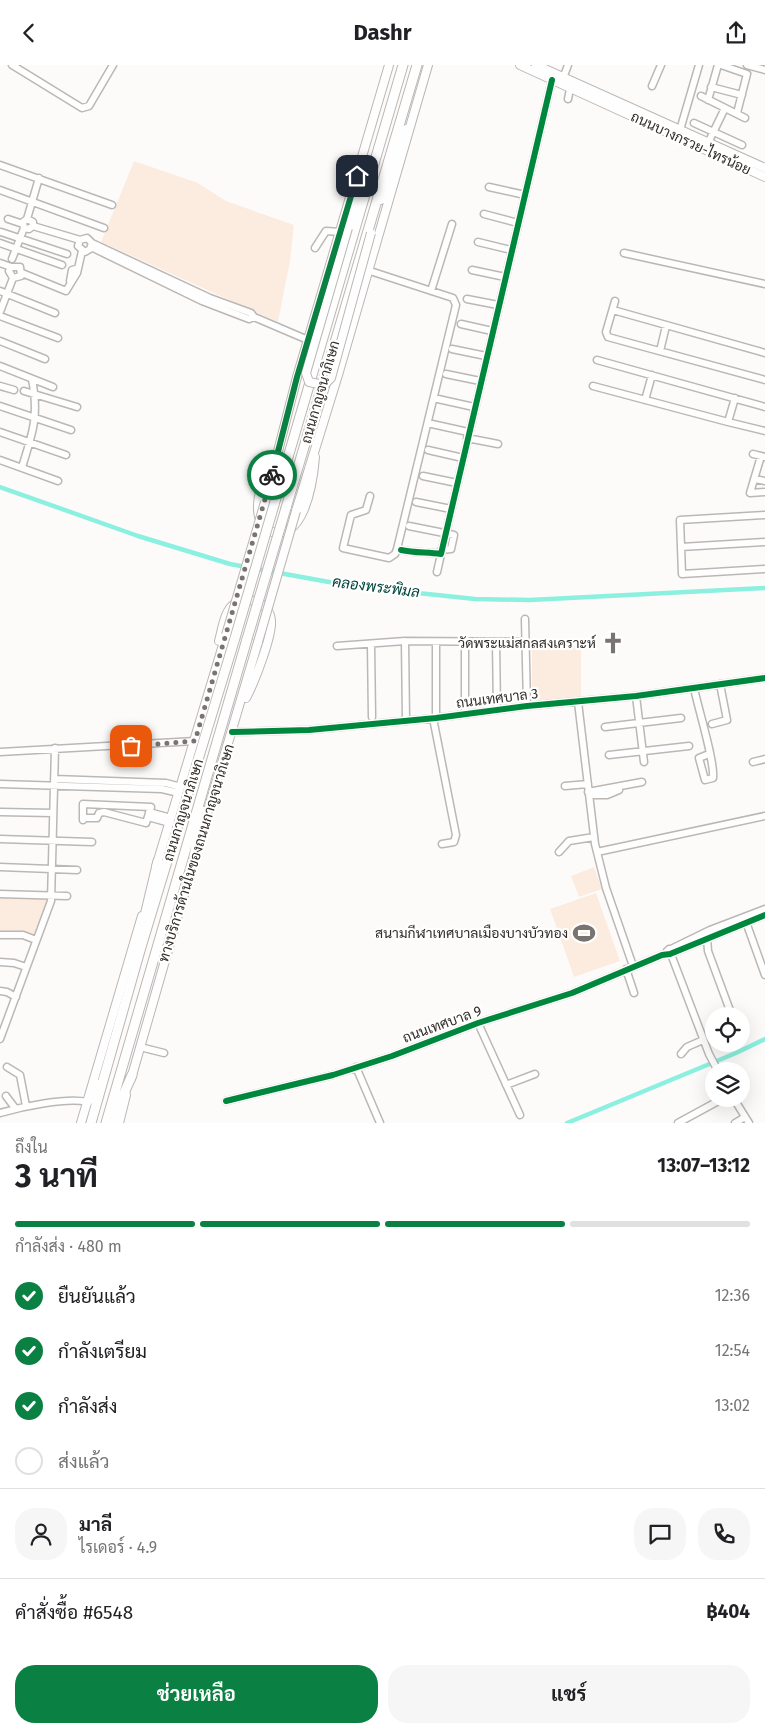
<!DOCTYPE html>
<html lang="th">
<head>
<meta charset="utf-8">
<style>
	body { margin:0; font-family:"Fira Sans",Sarabun,sans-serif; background:#f6f6f6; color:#202124; height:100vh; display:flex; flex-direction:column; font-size:19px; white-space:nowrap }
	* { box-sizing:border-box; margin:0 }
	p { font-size:16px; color:#757577 }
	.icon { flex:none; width:28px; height:28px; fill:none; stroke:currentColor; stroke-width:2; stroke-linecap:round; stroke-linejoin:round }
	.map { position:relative; height:1058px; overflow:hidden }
	.details { display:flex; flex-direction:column; background:#fff; flex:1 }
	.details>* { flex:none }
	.buttons { position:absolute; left:705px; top:942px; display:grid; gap:10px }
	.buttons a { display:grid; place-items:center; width:45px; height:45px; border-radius:50%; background:#fff; box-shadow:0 5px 20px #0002; font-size:25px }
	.pin { position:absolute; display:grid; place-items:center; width:42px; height:42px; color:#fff; margin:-21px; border-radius:10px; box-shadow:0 2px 8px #0006 }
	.courier { position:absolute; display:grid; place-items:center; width:50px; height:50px; margin:-25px; border:4px solid #0b8043; border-radius:50%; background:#fff; color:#222; box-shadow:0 1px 6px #0007 }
	.summary em { font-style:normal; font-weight:700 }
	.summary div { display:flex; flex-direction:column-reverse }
	.summary { display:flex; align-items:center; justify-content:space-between; height:85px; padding:0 15px }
	h1 { font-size:32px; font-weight:700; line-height:38px }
	.bar { display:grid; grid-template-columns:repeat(4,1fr); gap:8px 5px; align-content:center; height:60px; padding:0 15px }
	.bar i { height:6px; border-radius:4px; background:#e0e0e0 }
	.bar .current { background:#0b8043 }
	.bar p { grid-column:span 4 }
	.line { display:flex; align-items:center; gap:12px; padding:0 15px; border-top:1px solid #e0e0e0 }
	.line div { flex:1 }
	.round { display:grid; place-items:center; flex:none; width:52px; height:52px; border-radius:20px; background:#f6f6f6 }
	ol { padding:0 15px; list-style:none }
	li { display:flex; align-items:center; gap:15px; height:55px }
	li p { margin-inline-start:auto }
	li .icon { padding:5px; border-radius:50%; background:#0b8043; color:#fff; stroke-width:4 }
	li:last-child { color:#757577 }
	li i { width:28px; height:28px; border:2px solid #e0e0e0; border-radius:50% }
	.button { display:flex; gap:10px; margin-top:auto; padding:10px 15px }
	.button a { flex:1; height:58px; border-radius:20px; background:#0b8043; color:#fff; font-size:20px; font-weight:700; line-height:58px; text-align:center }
	.button a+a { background:#f6f6f6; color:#202124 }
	header { display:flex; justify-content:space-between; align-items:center; height:65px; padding:0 15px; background:#fff; font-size:22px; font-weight:700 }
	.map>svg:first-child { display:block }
	.green { fill:#fcece0 }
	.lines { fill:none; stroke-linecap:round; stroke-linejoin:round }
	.canal { stroke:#8bf0df; stroke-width:4.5 }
	.minor-casing { stroke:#bbb7b5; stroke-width:9 }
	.major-casing { stroke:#bbb7b5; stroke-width:10 }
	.highway-casing { stroke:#bbb7b5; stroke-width:11 }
	.minor { stroke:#fffefe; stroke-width:6 }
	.major { stroke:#fffefe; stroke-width:8 }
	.highway { stroke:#fffefe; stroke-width:9 }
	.major-bridge-casing { stroke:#bbb7b5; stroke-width:10; stroke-linecap:butt }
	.highway-bridge-casing { stroke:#bbb7b5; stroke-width:11; stroke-linecap:butt }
	.major-bridge { stroke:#fffefe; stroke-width:8 }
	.highway-bridge { stroke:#fffefe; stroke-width:9 }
	.cycleway-casing { stroke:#fff; stroke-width:9 }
	.cycleway { stroke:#00873e; stroke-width:6 }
	.done { stroke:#797471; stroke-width:5; stroke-dasharray:0 9 }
	.route { stroke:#0b8043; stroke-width:6 }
	.labels { text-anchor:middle; stroke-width:4.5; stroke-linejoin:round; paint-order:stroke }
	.street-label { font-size:14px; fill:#322c28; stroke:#fff }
	.poi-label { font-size:14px; fill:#322c28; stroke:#fff; text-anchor:end }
	.water-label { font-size:15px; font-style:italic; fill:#00443b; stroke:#fff }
</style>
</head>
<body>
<header><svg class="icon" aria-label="back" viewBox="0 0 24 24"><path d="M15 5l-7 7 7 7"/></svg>Dashr<svg class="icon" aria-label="share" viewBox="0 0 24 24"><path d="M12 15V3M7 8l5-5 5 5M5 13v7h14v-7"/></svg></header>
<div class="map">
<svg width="765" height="1058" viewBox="0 0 765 1058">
	<rect width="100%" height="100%" fill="#fdfbf9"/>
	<path class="green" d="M134,96L198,118L226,136L294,160L290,196L278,257L101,177Z
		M581,582V636L532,640V583Z
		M594,802L602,824L579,832L571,811Z
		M596,828L620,896L574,912L550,844Z
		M0,832L47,833L49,836L35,872L0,867Z"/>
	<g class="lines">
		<path class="canal" d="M0,422L138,471L230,499L351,521L475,534L530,535L765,523
			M567,1058L736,988L765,974"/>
		<g class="minor-casing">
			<path id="minor" d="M12,0L82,43L89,41L113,0
				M721,0L747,9L737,48
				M747,0L765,5
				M565,8L568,0
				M652,21L661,0
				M711,22L742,30
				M701,31L745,53
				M568,34L570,24
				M708,35L718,0
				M694,58L742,80
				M680,65L699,0
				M708,78L725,43
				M0,100L112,140
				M489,122L525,130
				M0,125L104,163
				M484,149L518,158
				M8,154L23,159
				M27,154L33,157V161L29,164L24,163L23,157L27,154L39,113
				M33,161L80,175L87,173L92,178L90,184L85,187L78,181L80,175
				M1,167L67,189
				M478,177L511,185
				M0,178L62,200
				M92,178L210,233L251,248L254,252L308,275
				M91,182L202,236L249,254L254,252
				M315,183L326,166L340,167
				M624,188L765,219
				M12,194L24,163
				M0,198L11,202H20L21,211L13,213L9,206L11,202
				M367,205L453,233L456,240L397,484L395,489L389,493L343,483L351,450L366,445L370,431
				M472,205L505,212
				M22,208L66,226L77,208L82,186
				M70,216L72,205L76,204
				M0,226L55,248
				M431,226L452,159
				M467,234L498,240
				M615,236L606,267L608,272L765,315
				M613,245L765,288
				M0,247L13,213
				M0,251L58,273
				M461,259L492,266
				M0,276L45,294
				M452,284L486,291
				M660,286L666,261
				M597,295L765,342
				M0,301L53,322
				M446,309L480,316
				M0,321L14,325
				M593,321L728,357
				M24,326L77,342
				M735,333L728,357L765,366
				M438,334L474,342
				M645,335L652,310
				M0,341L71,365
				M432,359L468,367
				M0,367L66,390
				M467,373L498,379
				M428,385L463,393
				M753,389L765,392
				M761,391L750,428L765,427
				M0,395L58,416
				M22,402C33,367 39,351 32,314
				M423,411L457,418
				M754,414L765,416
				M416,437L451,444
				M765,450L680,455L682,509L765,504
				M409,461L454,470L451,484L441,485
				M681,482L765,477
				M401,485C415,488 427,487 441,489L552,15
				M437,507L441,489
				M525,554L527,641
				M405,576L406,656
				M496,577L497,645
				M436,578V653
				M465,578V649
				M371,579L372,652
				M337,581L405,576L525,577
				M694,623C698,643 715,697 713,713L705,715L699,693L709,689
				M636,631L644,697
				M578,637L595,779L606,823L633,901
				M433,653L456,770L454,777L442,779
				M712,659L727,655L720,619
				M605,662L681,653
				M232,667L309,665L436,653L527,641L636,631L765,613
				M0,687L195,676
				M609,690L689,681
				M753,697L765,694
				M54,714L166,718L181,722
				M0,719L162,724L179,728
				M565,721L588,719
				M588,727L642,717
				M589,730H607L619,725
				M0,747L53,748
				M149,747L171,753
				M148,752L170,758
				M83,753H97L99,748L104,747L146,758L151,742L83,739V755
				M0,774L92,777
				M559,787L569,776L594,772
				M597,787L765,751
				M0,802L77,805
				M0,829L67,831
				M746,857L765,910
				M0,870H23L36,875
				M707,873L708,886L732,951
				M669,884L709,989L718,1006
				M667,886L710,865L765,844
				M0,897L14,898L26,902
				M626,904L634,928
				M0,926L7,927L16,932
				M478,958L520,1050
				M741,964L743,965
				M0,974L51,836L55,683
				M140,982L164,988
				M681,989L687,982L703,975
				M7,1002L20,1010L26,1041
				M356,1002L380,1058
				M506,1020L535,1009
				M6,1031L15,1043
				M734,1034L749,1058
				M226,1036L333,1010L392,991L478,958L572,928L662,890L670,889L765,850
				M0,1048C21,1042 67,1032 87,1037
				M678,1058L722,1034
				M735,1058L745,1052"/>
		</g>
		<g class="major-casing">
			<path id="major" d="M520,0L765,112
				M536,0L765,103
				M381,135L406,64
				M348,163L359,118
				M270,398C262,418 249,449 267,465C304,482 313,416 315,392
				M265,437L297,312L389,0
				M296,446L338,310L428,0
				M219,576C222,566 223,552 230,543C242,528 270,535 271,556C272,572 254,618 246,633
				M201,769L258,577
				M156,802L226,570
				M131,1014L196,788
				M81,1058L142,851
				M119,1058L126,1030"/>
		</g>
		<g class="highway-casing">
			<path id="highway" d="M274,440L403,0
				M286,443L417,0
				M194,792L202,746
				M143,859L158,796
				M87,1037L100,1019
				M91,1058L141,882L235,573
				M106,1058L247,574
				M111,1058L132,1010"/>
		</g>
		<use href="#minor" class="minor"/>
		<use href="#major" class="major"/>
		<use href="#highway" class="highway"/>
		<g class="major-bridge-casing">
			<path id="major-bridge" d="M348,163L306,308L309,317L324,320L331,313L371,168
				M226,570L265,437
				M258,577L296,446"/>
		</g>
		<g class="highway-bridge-casing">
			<path id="highway-bridge" d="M235,573L274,440
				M247,574L286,443"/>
		</g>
		<use href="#major-bridge" class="major-bridge"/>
		<use href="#highway-bridge" class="highway-bridge"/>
		<g class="cycleway-casing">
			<path id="cycleway" d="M401,485C415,488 427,487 441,489L552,15
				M232,667L309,665L436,653L527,641L636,631L765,613
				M226,1036L333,1010L392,991L478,958L572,928L662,890L670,889L765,850"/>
		</g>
		<use href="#cycleway" class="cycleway"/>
	</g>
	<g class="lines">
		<path class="done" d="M131,681L195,676L272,410"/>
		<path class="route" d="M272,410L297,312L357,111"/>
	</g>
	<defs>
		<g id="church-bare" transform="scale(1.725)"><path d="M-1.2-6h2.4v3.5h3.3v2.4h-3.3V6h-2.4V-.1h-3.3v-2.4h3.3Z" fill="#797471" stroke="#fff" stroke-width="2.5" paint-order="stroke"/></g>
		<g id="stadium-bare" transform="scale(1.725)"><path d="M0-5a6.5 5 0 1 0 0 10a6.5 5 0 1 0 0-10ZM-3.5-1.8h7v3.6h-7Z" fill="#797471" stroke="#fff" stroke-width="2.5" paint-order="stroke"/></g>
	</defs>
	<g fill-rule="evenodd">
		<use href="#church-bare" x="613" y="578"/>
		<use href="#stadium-bare" x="584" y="868"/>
	</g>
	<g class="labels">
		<g class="street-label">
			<text transform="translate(691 78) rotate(25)" y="5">ถนนบางกรวย-ไทรน้อย</text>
			<text transform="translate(320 327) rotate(-74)" y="5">ถนนกาญจนาภิเษก</text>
			<text transform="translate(497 633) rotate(-7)" y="5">ถนนเทศบาล 3</text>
			<text transform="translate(183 745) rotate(-73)" y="5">ถนนกาญจนาภิเษก</text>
			<text transform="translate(196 788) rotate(-73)" y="5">ทางบริการด้านในของถนนกาญจนาภิเษก</text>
			<text transform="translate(442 959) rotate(-20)" y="5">ถนนเทศบาล 9</text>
		</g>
		<g class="poi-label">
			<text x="596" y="583">วัดพระแม่สกลสงเคราะห์</text>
			<text x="568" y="873">สนามกีฬาเทศบาลเมืองบางบัวทอง</text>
		</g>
		<g class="water-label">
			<text transform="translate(376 522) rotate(7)" y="5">คลองพระพิมล</text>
		</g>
	</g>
</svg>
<div class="buttons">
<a><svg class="icon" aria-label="locate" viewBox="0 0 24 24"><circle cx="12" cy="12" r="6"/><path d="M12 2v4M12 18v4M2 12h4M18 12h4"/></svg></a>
<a><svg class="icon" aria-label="layers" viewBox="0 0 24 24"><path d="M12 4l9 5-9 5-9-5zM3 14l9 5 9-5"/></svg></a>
</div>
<div class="pin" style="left:131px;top:681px;background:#ea580c"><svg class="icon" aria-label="bag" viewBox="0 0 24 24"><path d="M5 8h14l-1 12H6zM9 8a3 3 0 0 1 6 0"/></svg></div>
<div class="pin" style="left:357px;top:111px;background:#1f2937"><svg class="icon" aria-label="home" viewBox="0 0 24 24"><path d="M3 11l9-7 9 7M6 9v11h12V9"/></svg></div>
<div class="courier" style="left:272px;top:410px"><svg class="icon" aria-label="bike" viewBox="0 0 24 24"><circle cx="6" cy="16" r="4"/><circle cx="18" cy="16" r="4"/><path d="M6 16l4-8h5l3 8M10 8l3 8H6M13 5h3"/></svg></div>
</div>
<section class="details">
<div class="summary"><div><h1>3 นาที</h1><p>ถึงใน</p></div><em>13:07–13:12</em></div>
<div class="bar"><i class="current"></i><i class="current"></i><i class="current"></i><i></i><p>กำลังส่ง · 480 m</p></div>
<ol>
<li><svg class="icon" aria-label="check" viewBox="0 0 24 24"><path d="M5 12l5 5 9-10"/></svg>ยืนยันแล้ว<p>12:36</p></li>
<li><svg class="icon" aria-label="check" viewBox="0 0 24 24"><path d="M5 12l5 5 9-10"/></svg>กำลังเตรียม<p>12:54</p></li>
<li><svg class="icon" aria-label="check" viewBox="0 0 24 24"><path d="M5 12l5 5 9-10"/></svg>กำลังส่ง<p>13:02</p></li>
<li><i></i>ส่งแล้ว</li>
</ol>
<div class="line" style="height:90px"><a class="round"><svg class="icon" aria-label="person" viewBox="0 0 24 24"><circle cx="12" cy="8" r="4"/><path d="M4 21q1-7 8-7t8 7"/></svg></a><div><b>มาลี</b><p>ไรเดอร์ · 4.9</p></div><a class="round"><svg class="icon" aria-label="chat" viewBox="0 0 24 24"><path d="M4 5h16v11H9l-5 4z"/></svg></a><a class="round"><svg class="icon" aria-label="phone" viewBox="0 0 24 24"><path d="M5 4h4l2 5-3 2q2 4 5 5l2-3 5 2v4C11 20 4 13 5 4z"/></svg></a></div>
<div class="line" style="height:65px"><div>คำสั่งซื้อ #6548</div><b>฿404</b></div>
<div class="button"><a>ช่วยเหลือ</a><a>แชร์</a></div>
</section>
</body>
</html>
